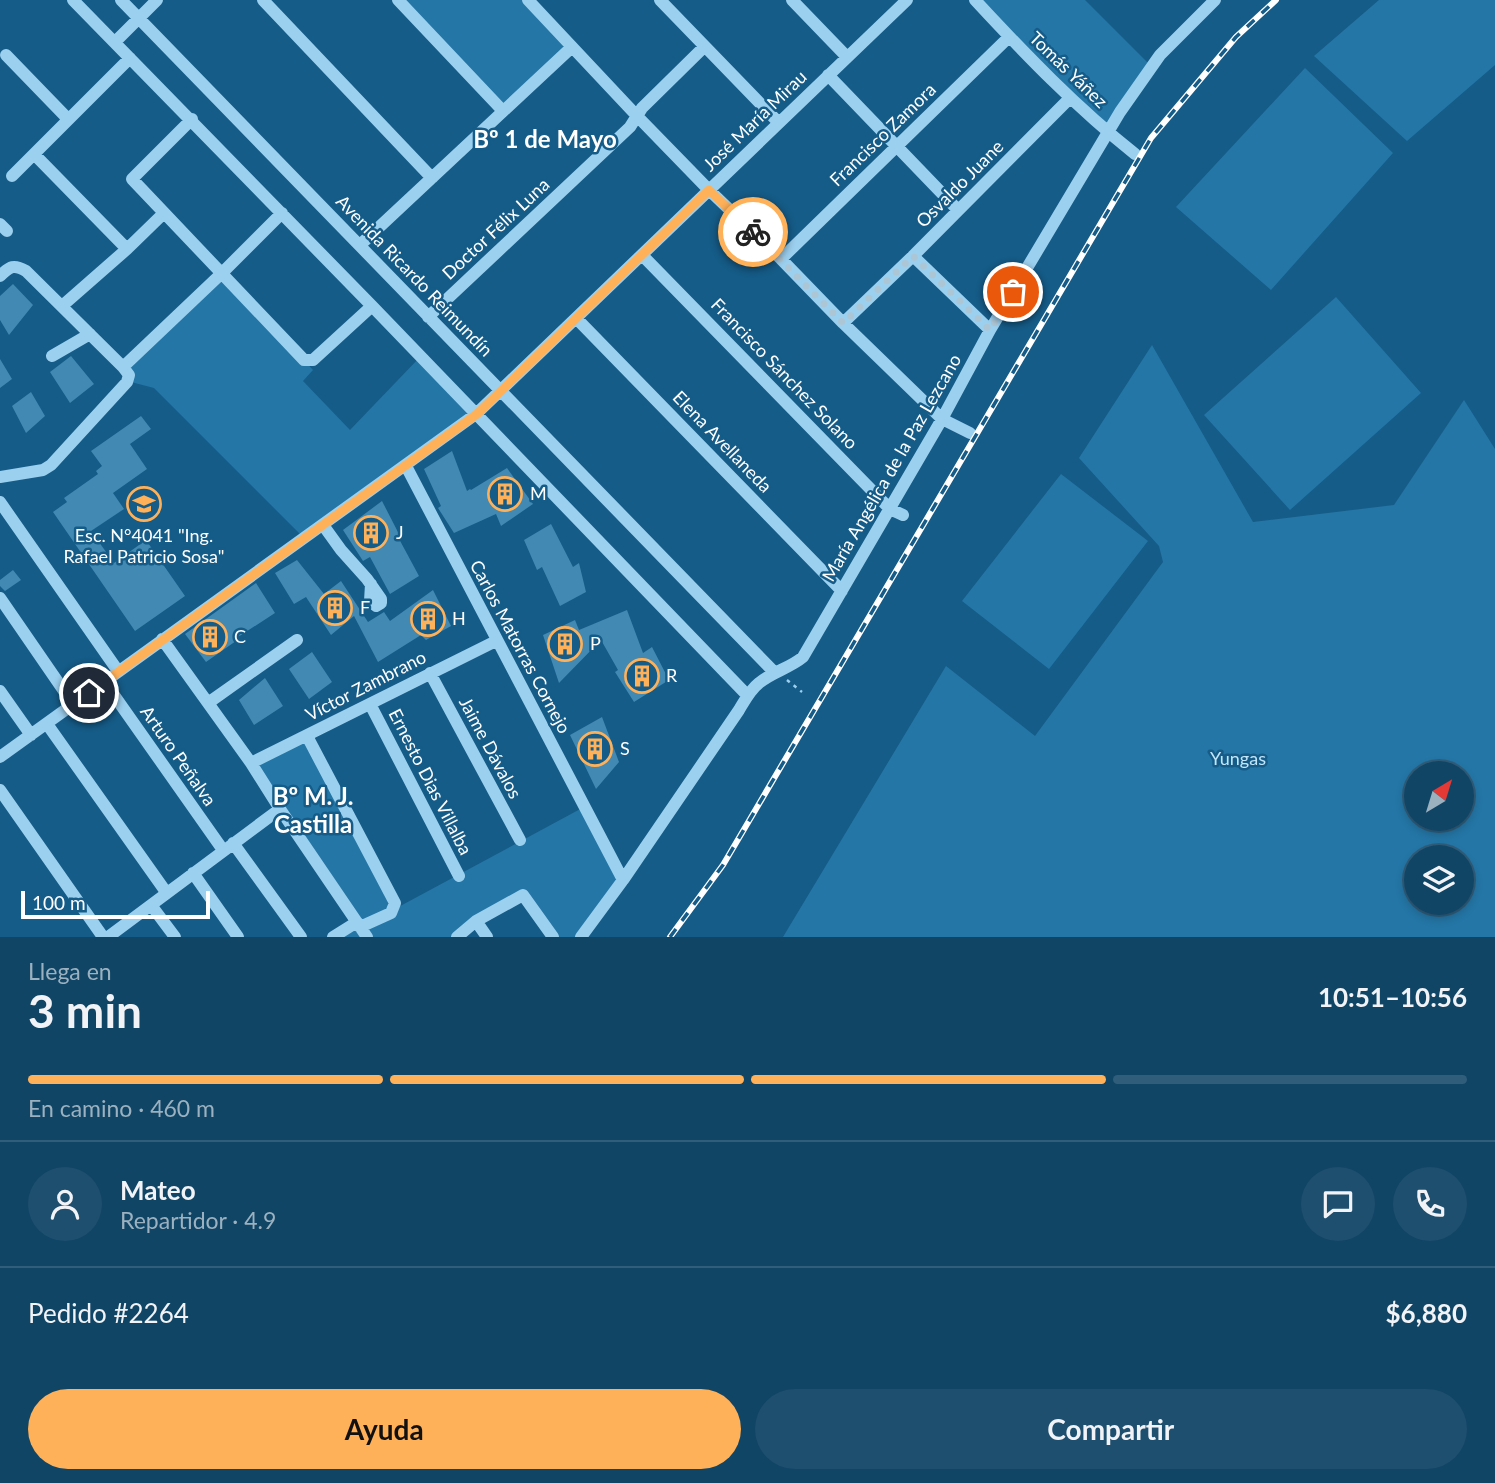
<!DOCTYPE html>
<html lang="es">
<head>
<meta charset="utf-8">
<style>
	body { margin:0; font-family:Lato,sans-serif; background:#1e4f6f; color:#f1f3f6; height:100vh; display:flex; flex-direction:column; font-size:26px; white-space:nowrap }
	* { box-sizing:border-box; margin:0 }
	p { font-size:23px; color:#9cb1bf }
	.icon { flex:none; width:38px; height:38px; fill:none; stroke:currentColor; stroke-width:2; stroke-linecap:round; stroke-linejoin:round }
	.map { position:relative; height:937px; overflow:hidden }
	.side { display:flex; flex-direction:column; background:#104566; flex:1 }
	.side>* { flex:none }
	.needle { width:46px; rotate:38deg }
	.fabs { position:absolute; left:1404px; top:761px; display:grid; gap:14px }
	.fabs a { display:grid; place-items:center; width:70px; height:70px; border-radius:50%; background:#104566; box-shadow:0 4px 10px #0003,0 0 0 2px #305d7a; font-size:35px }
	.scale { position:absolute; left:21px; bottom:18px; width:189px; box-sizing:border-box; padding-left:7px; border:4px solid #fff; border-top:0; font-size:19px; line-height:24px; white-space:nowrap; color:#fff; -webkit-text-stroke:5px #155c88; paint-order:stroke }
	.pin { position:absolute; display:grid; place-items:center; width:60px; height:60px; color:#fff; margin:-30px; border:4px solid #fff; border-radius:50%; box-shadow:0 2px 7px #0007 }
	.courier { position:absolute; display:grid; place-items:center; width:70px; height:70px; margin:-35px; border:5px solid #ffb159; border-radius:50%; background:#fff; color:#222; box-shadow:0 2px 9px #0007 }
	.head em { font-style:normal; font-weight:700 }
	.head div { display:flex; flex-direction:column-reverse }
	.head { display:flex; align-items:center; justify-content:space-between; height:119px; padding:0 28px }
	h1 { font-size:46px; font-weight:700; line-height:52px }
	.bar { display:grid; grid-template-columns:repeat(4,1fr); gap:10px 7px; align-content:center; height:84px; padding:0 28px }
	.bar i { height:9px; border-radius:5px; background:#305d7a }
	.bar .on { background:#ffb159 }
	.bar p { grid-column:span 4 }
	.line { display:flex; align-items:center; gap:18px; padding:0 28px; border-top:2px solid #305d7a }
	.line div { flex:1 }
	.round { display:grid; place-items:center; flex:none; width:74px; height:74px; border-radius:37px; background:#1e4f6f }
	.button { display:flex; gap:14px; margin-top:auto; padding:14px 28px }
	.button a { flex:1; height:80px; border-radius:42px; background:#ffb159; color:#111; font-size:28px; font-weight:700; line-height:80px; text-align:center }
	.button a+a { background:#1e4f6f; color:#f1f3f6 }
	.map>svg:first-child { display:block }
	.green { fill:#2476a6; fill-rule:evenodd }
	.building { fill:#4289b3 }
	.lines { fill:none; stroke-linecap:round; stroke-linejoin:round }
	.path { stroke:#9cd0ef; stroke-width:2.5; stroke-dasharray:3.5 5; stroke-linecap:butt }
	.minor { stroke:#9cd0ef; stroke-width:12 }
	.rail-casing { stroke:#fff; stroke-width:6 }
	.rail { stroke:#155c88; stroke-width:3.5; stroke-dasharray:10; stroke-linecap:butt }
	.done { stroke:#adc6d5; stroke-width:7; stroke-dasharray:0 12.6 }
	.route { stroke:#ffb159; stroke-width:9 }
	.labels { text-anchor:middle; stroke-width:5; stroke-linejoin:round; paint-order:stroke }
	.street-label { font-size:18px; fill:#fff; stroke:#155c88 }
	.poi-label { font-size:18px; fill:#fff; stroke:#155c88; text-anchor:start }
	.park-label { font-size:18px; fill:#c2e6fb; stroke:#155c88 }
	.district-label { font-size:24px; font-weight:bold; fill:#fff; stroke:#155c88 }
</style>
</head>
<body>
<div class="map">
<svg width="1495" height="937" viewBox="0 0 1495 937">
	<rect width="100%" height="100%" fill="#155c88"/>
	<path class="green" d="M398,0H528L572,47L503,111Z
		M977,0H1085L1149,64L1106,128Z
		M1379,0H1495V65L1407,141L1314,56Z
		M1305,68L1393,153L1271,290L1176,207Z
		M222,273L313,370L303,381L350,430L421,356L476,414L304,538L154,388L131,382L123,367Z
		M1336,297L1421,393L1290,510L1204,415Z
		M1152,345L1253,522L1394,505L1464,400L1495,449V937H783L946,666L1035,736L1163,562L1159,546L1079,458ZM1416,774H1461V819H1416ZM1416,858H1461V903H1416Z
		M1061,474L1148,541L1049,669L962,601Z
		M307,736L395,903L391,911L584,807L623,880L581,937H553L523,895L457,937H335L357,922L251,763Z"/>
	<path class="building" d="M13,284L33,305L9,335L0,320V296Z
		M71,356L94,384L70,403L50,372Z
		M0,359L12,379L0,388Z
		M31,392L45,416L26,433L12,406Z
		M141,416L151,429L130,444L147,469L113,493L124,509L91,531L114,563L146,540L185,596L135,631L53,512L67,502L64,498L98,474L96,471L102,466L91,451Z
		M452,451L467,491L470,489L471,490L507,468L533,504L501,526L496,514L454,533L438,508L441,506L424,469Z
		M382,501L400,536L398,537L419,576L390,594L370,557L363,561L343,530Z
		M551,524L573,567L579,563L586,592L560,606L542,567L537,570L524,540Z
		M297,560L324,594L341,581L368,622L384,612L390,621L433,590L451,626L426,640L421,635L378,662L354,616L331,635L306,597L294,604L275,573Z
		M13,570L21,580L5,591L0,586V580Z
		M256,583L275,613L235,639L236,641L206,662L185,634Z
		M627,610L643,653L652,647L669,680L634,702L615,672L618,670L601,640L559,683L543,635L575,620L579,630Z
		M312,652L332,682L309,699L289,669Z
		M265,678L283,706L254,725L239,700Z
		M602,717L619,762L596,789L570,735Z"/>
	<g class="lines">
		<path class="path" d="M787,680L802,692"/>
		<path class="minor" d="M73,0L372,306L747,695
			M121,0L775,673
			M263,0L432,178
			M398,0L503,111
			M528,0L637,116L709,190L781,259L843,323L942,419L970,433
			M660,0L779,123
			M792,0L847,57
			M975,0C1025,54 1077,108 1135,154
			M115,42L157,0
			M6,55L68,119
			M828,75L958,210
			M192,119L132,179L304,360H313L372,306
			M34,154L127,249L62,306
			M12,176L130,58
			M0,224L7,231
			M360,245L572,47
			M127,249L164,213
			M642,255L890,509L903,515
			M913,256L990,330
			M781,259L1009,37
			M0,276C10,266 14,264 26,271L123,367L129,375L127,382L51,465L43,470L0,477
			M428,317L630,127L642,108L704,47
			M576,318L842,591
			M843,323L913,256L1070,98
			M52,356L90,334
			M123,367L222,273L282,213
			M406,466L623,880
			M0,502L118,671
			M323,525L341,550L367,579L381,599V603L376,606L370,601L371,584
			M0,598L73,704
			M162,639L251,763L280,809L367,937
			M430,673L520,840
			M104,681L223,850
			M0,691L31,735
			M208,703L297,640
			M370,704L459,876
			M47,724L166,892
			M307,736L395,903L391,913L360,927
			M0,757L476,414L907,0
			M251,763L496,641
			M0,790L103,937
			M233,843L301,937
			M193,873L238,937
			M151,905L175,937
			M476,921L487,937
			M108,937L280,809
			M333,937L357,922
			M457,937L476,921L523,895L553,937
			M581,937L623,880L739,710C745,700 750,690 759,683C772,672 790,668 803,657L942,419L990,330L1120,112L1160,55L1215,0"/>
		<g class="rail-casing">
			<path id="rail" d="M670,937L723,865L1151,138L1236,37L1276,0"/>
		</g>
		<use href="#rail" class="rail"/>
	</g>
	<g class="lines">
		<path class="done" d="M753,232L843,323L913,256L990,330L1013,292"/>
		<path class="route" d="M89,693L477,414L709,190L753,232"/>
	</g>
	<defs>
		<g id="building-ring" transform="scale(1.75)"><circle r="9.5" fill="#155c88" stroke="#ffb159" stroke-width="1.5"/><path d="M-4-6H4V6H1V3H-1V6H-4ZM-2.5-4.3h1.7v1.8h-1.7ZM.8-4.3h1.7v1.8H.8ZM-2.5-1h1.7V.8h-1.7ZM.8-1h1.7V.8H.8Z" fill="#ffb159"/></g>
		<g id="school-ring" transform="scale(1.75)"><circle r="9.5" fill="#155c88" stroke="#ffb159" stroke-width="1.5"/><path d="M0-5L7-2L0 1L-7-2ZM-4 1L0 2.5L4 1V4Q0 6-4 4Z" fill="#ffb159"/></g>
	</defs>
	<g fill-rule="evenodd">
		<use href="#building-ring" x="505" y="494"/>
		<use href="#school-ring" x="144" y="504"/>
		<use href="#building-ring" x="371" y="533"/>
		<use href="#building-ring" x="335" y="608"/>
		<use href="#building-ring" x="428" y="619"/>
		<use href="#building-ring" x="210" y="637"/>
		<use href="#building-ring" x="565" y="644"/>
		<use href="#building-ring" x="642" y="676"/>
		<use href="#building-ring" x="595" y="749"/>
	</g>
	<g class="labels">
		<g class="street-label">
			<text transform="translate(1068 70) rotate(44)" y="6">Tomás Yáñez</text>
			<text transform="translate(755 121) rotate(-44)" y="6">José María Mirau</text>
			<text transform="translate(883 135) rotate(-44)" y="6">Francisco Zamora</text>
			<text transform="translate(960 184) rotate(-45)" y="6">Osvaldo Juane</text>
			<text transform="translate(496 229) rotate(-43)" y="6">Doctor Félix Luna</text>
			<text transform="translate(414 276) rotate(46)" y="6">Avenida Ricardo Reimundín</text>
			<text transform="translate(784 374) rotate(46)" y="6">Francisco Sánchez Solano</text>
			<text transform="translate(722 442) rotate(46)" y="6">Elena Avellaneda</text>
			<text transform="translate(892 468) rotate(-60)" y="6">María Angélica de la Paz Lezcano</text>
			<text transform="translate(520 647) rotate(62)" y="6">Carlos Matorras Cornejo</text>
			<text transform="translate(366 686) rotate(-27)" y="6">Víctor Zambrano</text>
			<text transform="translate(490 748) rotate(62)" y="6">Jaime Dávalos</text>
			<text transform="translate(178 756) rotate(55)" y="6">Arturo Peñalva</text>
			<text transform="translate(430 782) rotate(63)" y="6">Ernesto Dias Villalba</text>
		</g>
		<g class="poi-label">
			<text x="530" y="500">M</text>
			<text x="396" y="539">J</text>
			<text x="144" y="542" text-anchor="middle">Esc. N°4041 "Ing.<tspan x="144" dy="21">Rafael Patricio Sosa"</tspan></text>
			<text x="360" y="614">F</text>
			<text x="452" y="625">H</text>
			<text x="234" y="643">C</text>
			<text x="590" y="650">P</text>
			<text x="666" y="682">R</text>
			<text x="620" y="755">S</text>
		</g>
		<g class="park-label">
			<text x="1238" y="765">Yungas</text>
		</g>
		<g class="district-label">
			<text x="545" y="148">Bº 1 de Mayo</text>
			<text x="313" y="805">Bº M. J.<tspan x="313" dy="28">Castilla</tspan></text>
		</g>
	</g>
</svg>
<div class="fabs">
<a><svg class="needle" viewBox="-14 -14 28 28"><path d="M0-13l5 13h-10z" fill="#e53935"/><path d="M0 13l5-13h-10z" fill="#9cb1bf"/></svg></a>
<a><svg class="icon" aria-label="layers" viewBox="0 0 24 24"><path d="M12 4l9 5-9 5-9-5zM3 14l9 5 9-5"/></svg></a>
</div>
<div class="scale">100 m</div>
<div class="pin" style="left:1013px;top:292px;background:#ea580c"><svg class="icon" aria-label="bag" viewBox="0 0 24 24"><path d="M5 8h14l-1 12H6zM9 8a3 3 0 0 1 6 0"/></svg></div>
<div class="pin" style="left:89px;top:693px;background:#1f2937"><svg class="icon" aria-label="home" viewBox="0 0 24 24"><path d="M3 11l9-7 9 7M6 9v11h12V9"/></svg></div>
<div class="courier" style="left:753px;top:232px"><svg class="icon" aria-label="bike" viewBox="0 0 24 24"><circle cx="6" cy="16" r="4"/><circle cx="18" cy="16" r="4"/><path d="M6 16l4-8h5l3 8M10 8l3 8H6M13 5h3"/></svg></div>
</div>
<section class="side">
<div class="head"><div><h1>3 min</h1><p>Llega en</p></div><em>10:51–10:56</em></div>
<div class="bar"><i class="on"></i><i class="on"></i><i class="on"></i><i></i><p>En camino · 460 m</p></div>
<div class="line" style="height:126px"><a class="round"><svg class="icon" aria-label="person" viewBox="0 0 24 24"><circle cx="12" cy="8" r="4"/><path d="M4 21q1-7 8-7t8 7"/></svg></a><div><b>Mateo</b><p>Repartidor · 4.9</p></div><a class="round"><svg class="icon" aria-label="chat" viewBox="0 0 24 24"><path d="M4 5h16v11H9l-5 4z"/></svg></a><a class="round"><svg class="icon" aria-label="phone" viewBox="0 0 24 24"><path d="M5 4h4l2 5-3 2q2 4 5 5l2-3 5 2v4C11 20 4 13 5 4z"/></svg></a></div>
<div class="line" style="height:91px"><div>Pedido #2264</div><b>$6,880</b></div>
<div class="button"><a>Ayuda</a><a>Compartir</a></div>
</section>
</body>
</html>
